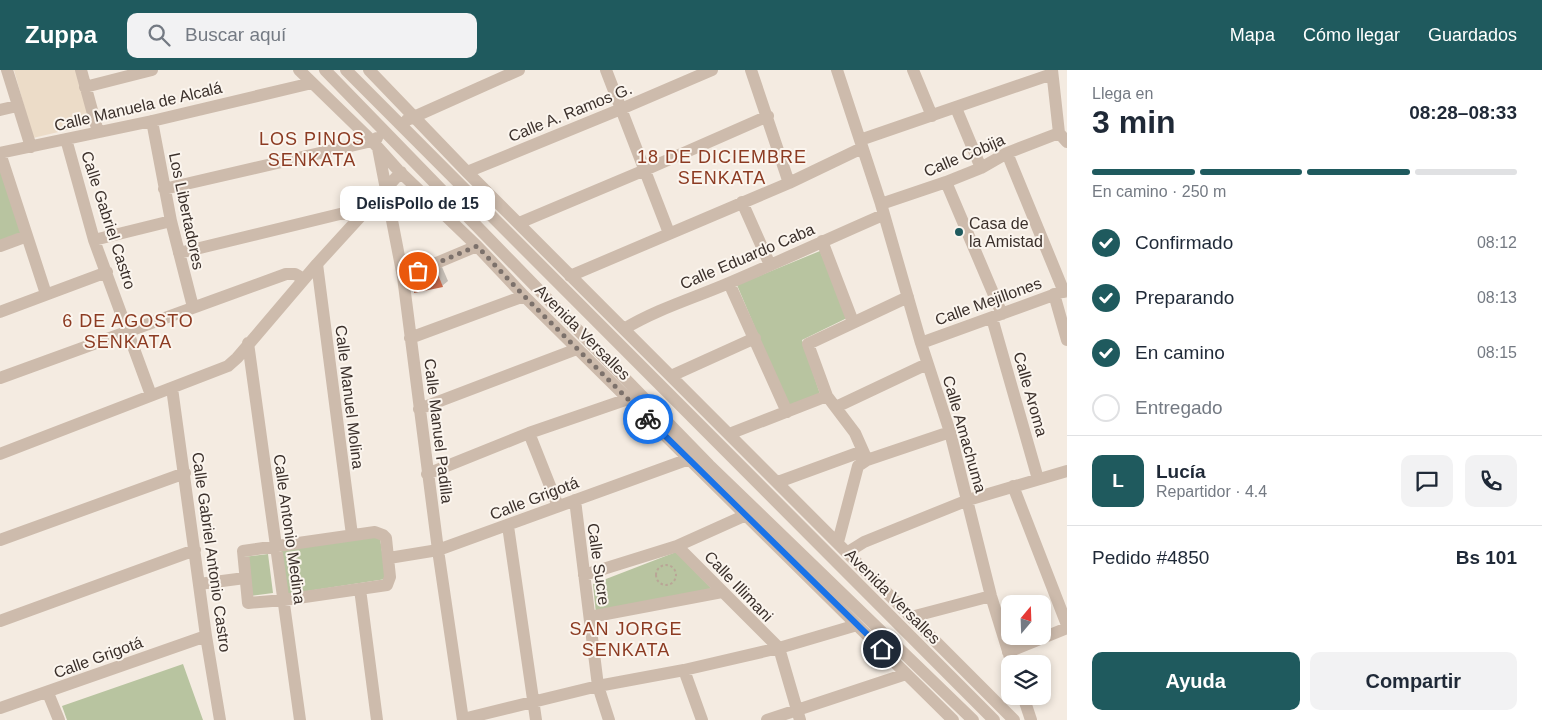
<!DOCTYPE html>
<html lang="es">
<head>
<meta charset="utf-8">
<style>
	body { margin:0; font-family:Arial,sans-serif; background:#f2f2f3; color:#1f2937; height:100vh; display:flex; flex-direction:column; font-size:19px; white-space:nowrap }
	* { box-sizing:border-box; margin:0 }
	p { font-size:16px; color:#747a83 }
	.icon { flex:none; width:28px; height:28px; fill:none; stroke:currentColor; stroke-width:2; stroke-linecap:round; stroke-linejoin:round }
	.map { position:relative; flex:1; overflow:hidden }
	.panel { display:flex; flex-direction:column; background:#fff; width:475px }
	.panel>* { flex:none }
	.needle { width:32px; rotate:19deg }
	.tools { position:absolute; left:1001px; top:525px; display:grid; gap:10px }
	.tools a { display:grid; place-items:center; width:50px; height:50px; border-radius:10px; background:#fff; box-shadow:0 2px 8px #0003; font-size:25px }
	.pin { position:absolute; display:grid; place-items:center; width:42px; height:42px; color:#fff; margin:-21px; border:2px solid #fff; border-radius:50%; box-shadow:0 1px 5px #0007 }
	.courier { position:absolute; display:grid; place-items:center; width:50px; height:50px; margin:-25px; border:4px solid #1a73e8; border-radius:50%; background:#fff; color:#222; box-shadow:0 1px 6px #0007 }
	.bubble { position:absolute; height:35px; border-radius:10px; background:#fff; box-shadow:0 2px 8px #0003; font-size:16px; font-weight:600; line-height:35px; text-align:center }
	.head em { font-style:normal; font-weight:600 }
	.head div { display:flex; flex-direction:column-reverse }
	.head { display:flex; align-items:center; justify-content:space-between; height:85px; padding:0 25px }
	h1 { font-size:32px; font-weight:600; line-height:38px }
	.bar { display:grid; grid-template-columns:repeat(4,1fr); gap:8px 5px; align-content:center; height:60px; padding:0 25px }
	.bar i { height:6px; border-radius:4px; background:#e0e1e3 }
	.bar .active { background:#1f5a5e }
	.bar p { grid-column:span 4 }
	.line { display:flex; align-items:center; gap:12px; padding:0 25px; border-top:1px solid #e0e1e3 }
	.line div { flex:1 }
	.round { display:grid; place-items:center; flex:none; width:52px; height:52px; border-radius:10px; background:#f2f2f3 }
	ol { padding:0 25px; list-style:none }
	li { display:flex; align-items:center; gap:15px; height:55px }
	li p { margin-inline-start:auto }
	li .icon { padding:5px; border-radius:50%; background:#1f5a5e; color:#fff; stroke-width:4 }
	li:last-child { color:#747a83 }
	li i { width:28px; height:28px; border:2px solid #e0e1e3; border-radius:50% }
	.cta { display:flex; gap:10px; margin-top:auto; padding:10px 25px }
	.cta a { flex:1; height:58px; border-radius:10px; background:#1f5a5e; color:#fff; font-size:20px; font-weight:600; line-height:58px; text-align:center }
	.cta a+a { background:#f2f2f3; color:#1f2937 }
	header { display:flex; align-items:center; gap:30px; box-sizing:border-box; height:70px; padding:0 25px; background:#1f5a5e; color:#fff }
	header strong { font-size:24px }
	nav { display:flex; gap:28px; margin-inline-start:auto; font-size:18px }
	.search { width:350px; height:45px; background:#f2f2f3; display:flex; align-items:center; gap:12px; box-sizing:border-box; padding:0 18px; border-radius:10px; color:#747a83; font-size:19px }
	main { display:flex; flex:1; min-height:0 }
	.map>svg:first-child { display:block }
	.green { fill:#b8c4a0 }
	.plaza { fill:#ecdcc8 }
	.shadow { fill:#0003 }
	.building { fill:#c8694b }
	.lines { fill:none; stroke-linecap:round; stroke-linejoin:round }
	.path { stroke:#b9a596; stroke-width:2; stroke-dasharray:2.5 2.5; stroke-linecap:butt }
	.minor { stroke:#cdbbac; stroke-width:12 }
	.done { stroke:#7c716b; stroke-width:5; stroke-dasharray:0 9 }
	.route { stroke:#1a73e8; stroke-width:6 }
	.poi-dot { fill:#1f5a5e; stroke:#fbf5ee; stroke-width:2 }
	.labels { text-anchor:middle; stroke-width:4; stroke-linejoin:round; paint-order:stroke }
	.street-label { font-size:16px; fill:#3b302b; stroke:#fbf5ee }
	.poi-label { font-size:16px; fill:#3b302b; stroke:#fbf5ee; text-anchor:start }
	.neighbourhood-label { font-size:18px; letter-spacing:1px; fill:#8c3b22; stroke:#fbf5ee }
</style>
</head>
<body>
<header>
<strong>Zuppa</strong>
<div class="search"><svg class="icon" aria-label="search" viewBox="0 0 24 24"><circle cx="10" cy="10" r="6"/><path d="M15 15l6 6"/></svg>Buscar aquí</div>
<nav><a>Mapa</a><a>Cómo llegar</a><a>Guardados</a></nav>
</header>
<main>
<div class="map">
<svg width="1067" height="650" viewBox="0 0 1067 650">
	<rect width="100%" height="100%" fill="#f4ebe1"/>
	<path class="green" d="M0,97L22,164L0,173Z
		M820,181L847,248L802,270L820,324L788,336L737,215Z
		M374,466L380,468L386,509L288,524L281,479Z
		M676,482L712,519L596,544L593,514Z
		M268,484L273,523L249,526L243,487Z
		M183,594L203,650H67L62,636Z"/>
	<path class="plaza" d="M14,0H77L92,54L33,68Z"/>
	<path class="shadow" d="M442,197L448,211L442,216L416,212L421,206Z"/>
	<path class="building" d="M437,202L443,217L414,223V211Z"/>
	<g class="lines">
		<path class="path" d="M656 505a10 10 0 1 1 20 0a10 10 0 1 1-20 0Z"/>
		<path class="minor" d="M7,0L31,77
			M81,0L98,62
			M299,0L372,71L398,100L477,176L524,226L953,650
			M325,0L709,395L973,650
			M346,0L994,650
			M369,0L467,102L1014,650
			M606,0L669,163
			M751,0L789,113
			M837,0L881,134L921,273L950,362L991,526L1012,594
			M913,0L932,46
			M1052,0L1059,63L1067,72
			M85,17L152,0
			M956,38L981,98
			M0,40L17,36
			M407,50L519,0
			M152,51L171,151L193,237
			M66,69L94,170L151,325
			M860,70L1052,4
			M378,78L403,207L438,480L463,650
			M0,83L152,51L312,13
			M0,83L46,224
			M1007,83L1064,222
			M467,102L621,39L712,0
			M946,112L1002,244
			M164,119L372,71L377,68
			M742,132L770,195
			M881,134L946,112L981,98L1007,83L1059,63
			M519,153L645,100L768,46
			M94,170L171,151
			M822,171L853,252
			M0,176L27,166
			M179,183L344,143L358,148
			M317,194L352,465
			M570,206L789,113L862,78
			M403,207L477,176
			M729,213L787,342
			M1054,224L1067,270
			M0,242L107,202
			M992,248L1038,409
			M624,259C657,239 694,228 729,213C781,191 832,167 883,145
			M410,268L524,226
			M248,273L300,650
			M921,273L1067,220
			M671,306L755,268
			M0,308L286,204H295L304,209
			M172,318L206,566L220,650
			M836,337L927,294
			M419,339L577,279
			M529,363L558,436
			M729,364L827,326
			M0,384L228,296L237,288L317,194L401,102
			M867,390L855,363L827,326L808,274L908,227
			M427,404L529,363L628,329
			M778,412L863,381
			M1013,416L1067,555
			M575,430L598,616L609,650
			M508,456L536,650
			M375,462L383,465L386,468L390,507L387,515L284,530L248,533L243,481Z
			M0,470L185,403
			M838,472L858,396L867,390L950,362
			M677,476L779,578
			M848,482L864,472L968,430L1067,401
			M389,488L438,480L689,389
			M584,505L677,476L746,445
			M199,514L245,508
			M360,519L377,650
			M590,547L722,522
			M911,547L991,526
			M0,551L195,480
			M779,578L800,650
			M1008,582L1067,558
			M684,600L702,650
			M48,623L59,650
			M1023,626L1031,650
			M0,638L206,566
			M463,649L598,616L684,600L779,578L857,555
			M767,650L906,604"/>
	</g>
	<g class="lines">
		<path class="done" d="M418,201L477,176L524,226L648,349"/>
		<path class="route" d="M648,349L882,579"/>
	</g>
	<circle class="poi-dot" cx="959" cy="162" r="5"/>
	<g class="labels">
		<g class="street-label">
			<text transform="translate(138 36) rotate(-13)" y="6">Calle Manuela de Alcalá</text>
			<text transform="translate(570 42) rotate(-22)" y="6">Calle A. Ramos G.</text>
			<text transform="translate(964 85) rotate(-23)" y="6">Calle Cobija</text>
			<text transform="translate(187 141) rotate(78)" y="6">Los Libertadores</text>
			<text transform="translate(109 150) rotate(72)" y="6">Calle Gabriel Castro</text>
			<text transform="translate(747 186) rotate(-23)" y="6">Calle Eduardo Caba</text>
			<text transform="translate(988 231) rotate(-20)" y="6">Calle Mejillones</text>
			<text transform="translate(583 262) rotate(45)" y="6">Avenida Versalles</text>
			<text transform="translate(1031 324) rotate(74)" y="6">Calle Aroma</text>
			<text transform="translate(350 327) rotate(83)" y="6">Calle Manuel Molina</text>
			<text transform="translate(439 361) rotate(83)" y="6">Calle Manuel Padilla</text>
			<text transform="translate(965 364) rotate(74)" y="6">Calle Amachuma</text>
			<text transform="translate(534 428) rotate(-21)" y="6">Calle Grigotá</text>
			<text transform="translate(290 459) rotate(82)" y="6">Calle Antonio Medina</text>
			<text transform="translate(212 482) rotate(82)" y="6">Calle Gabriel Antonio Castro</text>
			<text transform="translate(599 494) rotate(82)" y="6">Calle Sucre</text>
			<text transform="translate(739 516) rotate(46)" y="6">Calle Illimani</text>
			<text transform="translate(893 526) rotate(45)" y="6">Avenida Versalles</text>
			<text transform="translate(98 587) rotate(-20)" y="6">Calle Grigotá</text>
		</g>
		<g class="poi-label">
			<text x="969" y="159">Casa de<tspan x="969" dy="18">la Amistad</tspan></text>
		</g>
		<g class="neighbourhood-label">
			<text x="312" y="75">LOS PINOS<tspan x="312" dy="21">SENKATA</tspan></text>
			<text x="722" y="93">18 DE DICIEMBRE<tspan x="722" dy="21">SENKATA</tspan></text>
			<text x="128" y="257">6 DE AGOSTO<tspan x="128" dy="21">SENKATA</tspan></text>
			<text x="626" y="565">SAN JORGE<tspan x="626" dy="21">SENKATA</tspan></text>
		</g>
	</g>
</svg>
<div class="tools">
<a><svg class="needle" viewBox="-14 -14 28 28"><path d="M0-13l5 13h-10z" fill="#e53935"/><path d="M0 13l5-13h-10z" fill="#747a83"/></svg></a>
<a><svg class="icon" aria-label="layers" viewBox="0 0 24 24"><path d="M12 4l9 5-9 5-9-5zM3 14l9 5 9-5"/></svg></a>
</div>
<div class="pin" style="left:418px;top:201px;background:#ea580c"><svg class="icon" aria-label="bag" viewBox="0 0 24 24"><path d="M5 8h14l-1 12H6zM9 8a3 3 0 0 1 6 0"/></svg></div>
<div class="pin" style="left:882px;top:579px;background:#1f2937"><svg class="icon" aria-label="home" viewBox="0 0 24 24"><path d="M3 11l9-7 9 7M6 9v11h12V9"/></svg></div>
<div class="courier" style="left:648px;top:349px"><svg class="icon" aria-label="bike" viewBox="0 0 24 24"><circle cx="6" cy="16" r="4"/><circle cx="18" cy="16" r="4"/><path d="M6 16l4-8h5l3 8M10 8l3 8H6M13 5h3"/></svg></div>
<div class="bubble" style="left:340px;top:116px;width:155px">DelisPollo de 15</div>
</div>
<section class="panel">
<div class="head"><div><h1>3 min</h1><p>Llega en</p></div><em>08:28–08:33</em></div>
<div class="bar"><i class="active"></i><i class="active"></i><i class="active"></i><i></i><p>En camino · 250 m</p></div>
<ol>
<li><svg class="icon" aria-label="check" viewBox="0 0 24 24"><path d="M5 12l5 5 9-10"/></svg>Confirmado<p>08:12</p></li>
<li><svg class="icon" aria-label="check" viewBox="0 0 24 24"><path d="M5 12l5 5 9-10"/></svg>Preparando<p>08:13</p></li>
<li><svg class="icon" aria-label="check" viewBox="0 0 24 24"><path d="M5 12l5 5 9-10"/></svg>En camino<p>08:15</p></li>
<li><i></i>Entregado</li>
</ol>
<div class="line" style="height:90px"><b class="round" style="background:#1f5a5e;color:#fff">L</b><div><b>Lucía</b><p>Repartidor · 4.4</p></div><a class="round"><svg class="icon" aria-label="chat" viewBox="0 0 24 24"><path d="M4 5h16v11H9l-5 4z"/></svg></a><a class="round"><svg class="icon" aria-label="phone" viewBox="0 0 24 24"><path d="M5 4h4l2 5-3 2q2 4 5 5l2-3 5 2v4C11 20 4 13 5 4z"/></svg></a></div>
<div class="line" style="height:65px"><div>Pedido #4850</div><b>Bs 101</b></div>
<div class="cta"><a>Ayuda</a><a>Compartir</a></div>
</section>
</main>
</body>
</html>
